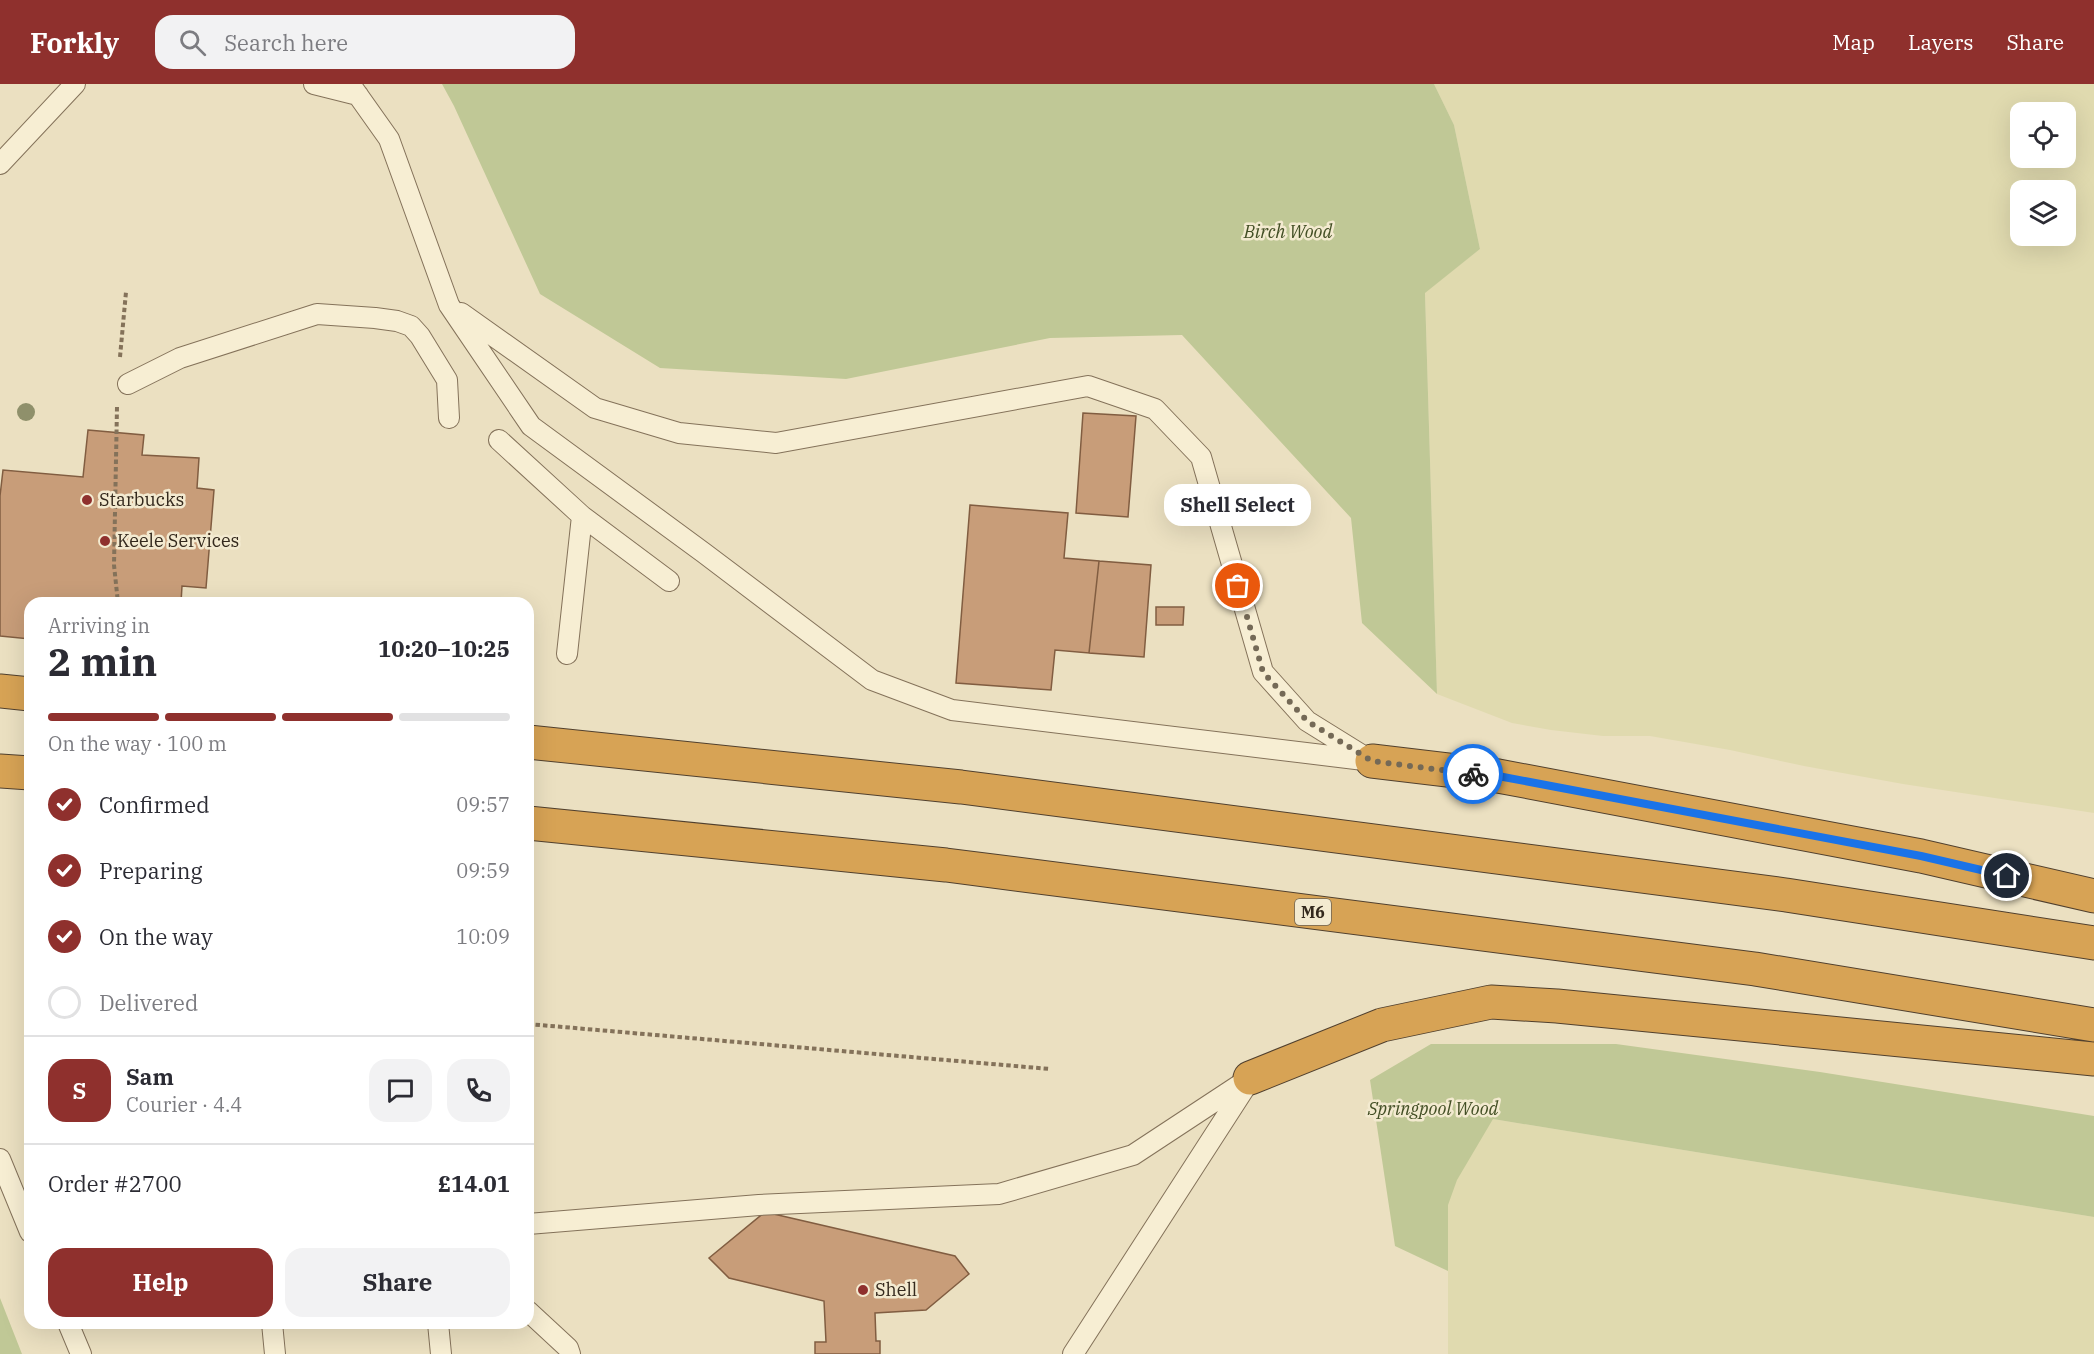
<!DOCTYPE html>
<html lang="en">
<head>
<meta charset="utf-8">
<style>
	body { margin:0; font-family:"IBM Plex Serif",serif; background:#f2f2f3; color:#2b2b33; height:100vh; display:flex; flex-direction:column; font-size:22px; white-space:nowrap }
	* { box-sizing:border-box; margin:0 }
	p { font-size:20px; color:#7c7c81 }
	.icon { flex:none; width:33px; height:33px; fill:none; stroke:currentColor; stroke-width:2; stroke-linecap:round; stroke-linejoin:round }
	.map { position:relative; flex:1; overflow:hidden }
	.details { position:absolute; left:24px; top:513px; width:510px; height:732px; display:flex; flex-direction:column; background:#fff; border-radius:18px; box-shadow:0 6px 24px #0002 }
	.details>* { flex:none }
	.controls { position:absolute; left:2010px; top:18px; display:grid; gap:12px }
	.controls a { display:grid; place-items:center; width:66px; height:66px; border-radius:12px; background:#fff; box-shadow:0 6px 24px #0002; font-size:30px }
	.pin { position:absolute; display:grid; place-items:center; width:51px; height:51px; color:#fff; margin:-26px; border:3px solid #fff; border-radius:50%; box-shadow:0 2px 6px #0007 }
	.courier { position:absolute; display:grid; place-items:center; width:60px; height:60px; margin:-30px; border:4px solid #1a73e8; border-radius:50%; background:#fff; color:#222; box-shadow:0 2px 8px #0007 }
	.bubble { position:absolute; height:42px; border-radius:18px; background:#fff; box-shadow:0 6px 24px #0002; font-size:20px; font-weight:800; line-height:42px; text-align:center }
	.head em { font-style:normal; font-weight:800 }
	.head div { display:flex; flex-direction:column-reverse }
	.head { display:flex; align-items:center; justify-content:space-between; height:102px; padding:0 24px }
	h1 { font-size:39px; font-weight:800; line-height:45px }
	.bar { display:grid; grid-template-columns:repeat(4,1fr); gap:9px 6px; align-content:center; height:72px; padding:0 24px }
	.bar i { height:8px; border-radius:4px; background:#e1e1e2 }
	.bar .current { background:#8f302d }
	.bar p { grid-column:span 4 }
	.line { display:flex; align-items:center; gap:15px; padding:0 24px; border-top:2px solid #e1e1e2 }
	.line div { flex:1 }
	.round { display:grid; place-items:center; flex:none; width:63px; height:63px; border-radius:18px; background:#f2f2f3 }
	ol { padding:0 24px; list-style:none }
	li { display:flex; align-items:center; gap:18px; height:66px }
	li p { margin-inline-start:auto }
	li .icon { padding:6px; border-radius:50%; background:#8f302d; color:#fff; stroke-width:4 }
	li:last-child { color:#7c7c81 }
	li i { width:33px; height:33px; border:3px solid #e1e1e2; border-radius:50% }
	.action { display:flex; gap:12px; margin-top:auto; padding:12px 24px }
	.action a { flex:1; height:69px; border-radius:18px; background:#8f302d; color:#fff; font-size:24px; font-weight:800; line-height:69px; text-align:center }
	.action a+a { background:#f2f2f3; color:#2b2b33 }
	header { display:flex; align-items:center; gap:36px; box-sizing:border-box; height:84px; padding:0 30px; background:#8f302d; color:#fff }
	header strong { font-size:28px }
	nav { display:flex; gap:33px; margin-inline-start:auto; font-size:21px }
	.search { width:420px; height:54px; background:#f2f2f3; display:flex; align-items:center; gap:15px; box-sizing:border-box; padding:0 21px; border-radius:18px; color:#7c7c81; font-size:22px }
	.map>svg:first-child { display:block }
	.farmland { fill:#e0daaf; fill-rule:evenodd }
	.green { fill:#c0c896 }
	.building { fill:#c89d79; stroke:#815d41; stroke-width:1.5 }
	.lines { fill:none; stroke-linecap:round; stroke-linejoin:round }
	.service-casing { stroke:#84725a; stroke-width:22 }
	.motorway-casing { stroke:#51402e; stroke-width:35 }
	.path { stroke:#84725a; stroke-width:4; stroke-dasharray:4.5 3; stroke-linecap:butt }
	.service { stroke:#f7eed3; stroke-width:20 }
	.motorway { stroke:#d7a355; stroke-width:33 }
	.tree { fill:#8f906b }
	.done { stroke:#746956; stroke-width:6; stroke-dasharray:0 10.8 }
	.route { stroke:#1a73e8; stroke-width:8 }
	.poi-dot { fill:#8f302d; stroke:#f3ead0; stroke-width:2 }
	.labels { text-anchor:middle; stroke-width:5; stroke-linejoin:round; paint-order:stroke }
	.shield { fill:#f3ead0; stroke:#6d6353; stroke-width:1.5 }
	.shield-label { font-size:16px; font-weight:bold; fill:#34291d }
	.park-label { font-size:18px; font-style:italic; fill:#434f25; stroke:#f3ead0 }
	.poi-label { font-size:18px; fill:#34291d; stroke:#f3ead0; text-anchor:start }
</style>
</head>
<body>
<header>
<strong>Forkly</strong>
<div class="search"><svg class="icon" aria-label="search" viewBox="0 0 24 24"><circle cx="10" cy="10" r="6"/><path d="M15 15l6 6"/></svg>Search here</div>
<nav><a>Map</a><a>Layers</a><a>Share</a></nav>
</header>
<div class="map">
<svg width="2094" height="1270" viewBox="0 0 2094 1270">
	<rect width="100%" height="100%" fill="#ebe0c1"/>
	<path class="farmland" d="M1434,0H2094V729L1903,700L1804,682L1730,666L1650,652H1603L1551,646L1512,639L1437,610L1425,208L1480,165L1454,41ZM2020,28H2066V74H2020ZM2020,106H2066V152H2020Z
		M1448,1025L1493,1035L2094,1133V1270H1448Z"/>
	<path class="green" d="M442,0H1434L1454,41L1480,165L1425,209L1437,610L1362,539L1351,434L1182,251L1050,254L846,295L660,284L540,210L454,22Z
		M1431,960H1616L1820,988L2094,1032V1133L1493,1035L1457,1096L1448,1121V1187L1395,1162L1370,996Z
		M0,1214L22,1270H0Z"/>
	<path class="building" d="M1083,329L1136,332L1128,433L1076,429Z
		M88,346L144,351L142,371L199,374L197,404L214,406L206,504L182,502L181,519H30V555L0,552V412L3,386L83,393Z
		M970,421L1068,429L1064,474L1099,477L1089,569L1055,566L1051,606L956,599Z
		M1099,477L1151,481L1144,573L1089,569Z
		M1156,523H1184L1183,541H1156Z
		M765,1128L955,1172L969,1190L926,1226L875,1229L876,1257H880V1270H815V1258H826L824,1217L729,1194L709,1174Z"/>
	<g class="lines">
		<g class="service-casing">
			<path id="service" d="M314,0L358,11
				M350,0L389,55L449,221L531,342L704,469L872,596L952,626L1372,677
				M0,80L75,0
				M461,229L595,324L679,349L776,359L1088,302L1155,325L1201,373L1263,588L1307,637L1365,673
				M128,300L180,274L317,230L375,234L397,237L411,242L420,252L447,296L449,334
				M499,356L582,432L567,570
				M582,432L669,497
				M0,1075L30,1148
				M528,1140L759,1121L999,1110L1133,1071L1250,994
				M528,1227L568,1264L570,1270
				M68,1239L81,1270
				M272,1239L275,1270
				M438,1239L441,1270
				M1073,1270L1246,1002"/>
		</g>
		<g class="motorway-casing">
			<path id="motorway" d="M0,607L30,610
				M528,658L961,703L1786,811L2094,859
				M1372,677L1498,692L1921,772L2094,812
				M0,687L30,689
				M528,739L946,781L1755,885L2094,941
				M1250,994L1382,941L1491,918L1557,922L2094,975"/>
		</g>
		<path class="path" d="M120,273L126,208
			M117,323L114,481L118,519
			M528,940L1050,985"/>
		<use href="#service" class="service"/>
		<use href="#motorway" class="motorway"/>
	</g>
	<circle class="tree" cx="26" cy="328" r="9"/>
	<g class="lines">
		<path class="done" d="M1238,502L1263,588L1307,637L1372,677L1473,690"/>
		<path class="route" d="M1473,690L1498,692L1921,772L2007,792"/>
	</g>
	<g class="poi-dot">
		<circle cx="87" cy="416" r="6"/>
		<circle cx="105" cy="457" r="6"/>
		<circle cx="863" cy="1206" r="6"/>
	</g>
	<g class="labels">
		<rect class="shield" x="1295" y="815" width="36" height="26" rx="4.5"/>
		<g class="shield-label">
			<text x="1313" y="834">M6</text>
		</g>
		<g class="park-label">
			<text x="1288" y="154">Birch Wood</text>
			<text x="1433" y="1031">Springpool Wood</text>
		</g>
		<g class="poi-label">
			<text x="99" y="422">Starbucks</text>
			<text x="117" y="463">Keele Services</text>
			<text x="875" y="1212">Shell</text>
		</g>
	</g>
</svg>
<div class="controls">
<a><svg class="icon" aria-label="locate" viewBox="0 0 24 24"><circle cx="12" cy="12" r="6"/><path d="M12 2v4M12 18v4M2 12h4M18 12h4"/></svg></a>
<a><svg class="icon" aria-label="layers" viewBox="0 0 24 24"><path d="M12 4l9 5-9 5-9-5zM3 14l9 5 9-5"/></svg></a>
</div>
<div class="pin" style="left:1238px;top:502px;background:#ea580c"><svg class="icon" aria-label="bag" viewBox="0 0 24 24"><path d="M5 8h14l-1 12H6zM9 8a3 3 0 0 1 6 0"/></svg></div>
<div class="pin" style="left:2007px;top:792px;background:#1f2937"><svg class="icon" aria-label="home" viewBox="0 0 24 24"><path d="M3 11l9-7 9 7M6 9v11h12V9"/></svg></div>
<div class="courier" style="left:1473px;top:690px"><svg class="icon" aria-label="bike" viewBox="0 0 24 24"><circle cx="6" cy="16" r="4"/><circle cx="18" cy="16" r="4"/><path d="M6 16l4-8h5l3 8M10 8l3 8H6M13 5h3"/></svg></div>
<div class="bubble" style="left:1164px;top:400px;width:147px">Shell Select</div>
<section class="details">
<div class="head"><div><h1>2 min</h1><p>Arriving in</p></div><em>10:20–10:25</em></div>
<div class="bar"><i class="current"></i><i class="current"></i><i class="current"></i><i></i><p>On the way · 100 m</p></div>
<ol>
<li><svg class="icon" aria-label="check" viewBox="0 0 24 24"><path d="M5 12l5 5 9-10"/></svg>Confirmed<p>09:57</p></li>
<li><svg class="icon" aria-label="check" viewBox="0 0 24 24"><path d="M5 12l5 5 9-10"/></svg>Preparing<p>09:59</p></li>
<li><svg class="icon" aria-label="check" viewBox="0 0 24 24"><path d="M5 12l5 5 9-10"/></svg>On the way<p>10:09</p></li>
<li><i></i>Delivered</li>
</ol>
<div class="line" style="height:108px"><b class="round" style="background:#8f302d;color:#fff">S</b><div><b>Sam</b><p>Courier · 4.4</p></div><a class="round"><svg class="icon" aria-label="chat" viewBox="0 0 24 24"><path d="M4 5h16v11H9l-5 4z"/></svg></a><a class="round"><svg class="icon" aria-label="phone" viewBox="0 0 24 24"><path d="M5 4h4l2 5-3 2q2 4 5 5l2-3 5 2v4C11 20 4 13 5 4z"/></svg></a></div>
<div class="line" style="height:78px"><div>Order #2700</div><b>£14.01</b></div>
<div class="action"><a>Help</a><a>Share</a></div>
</section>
</div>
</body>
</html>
